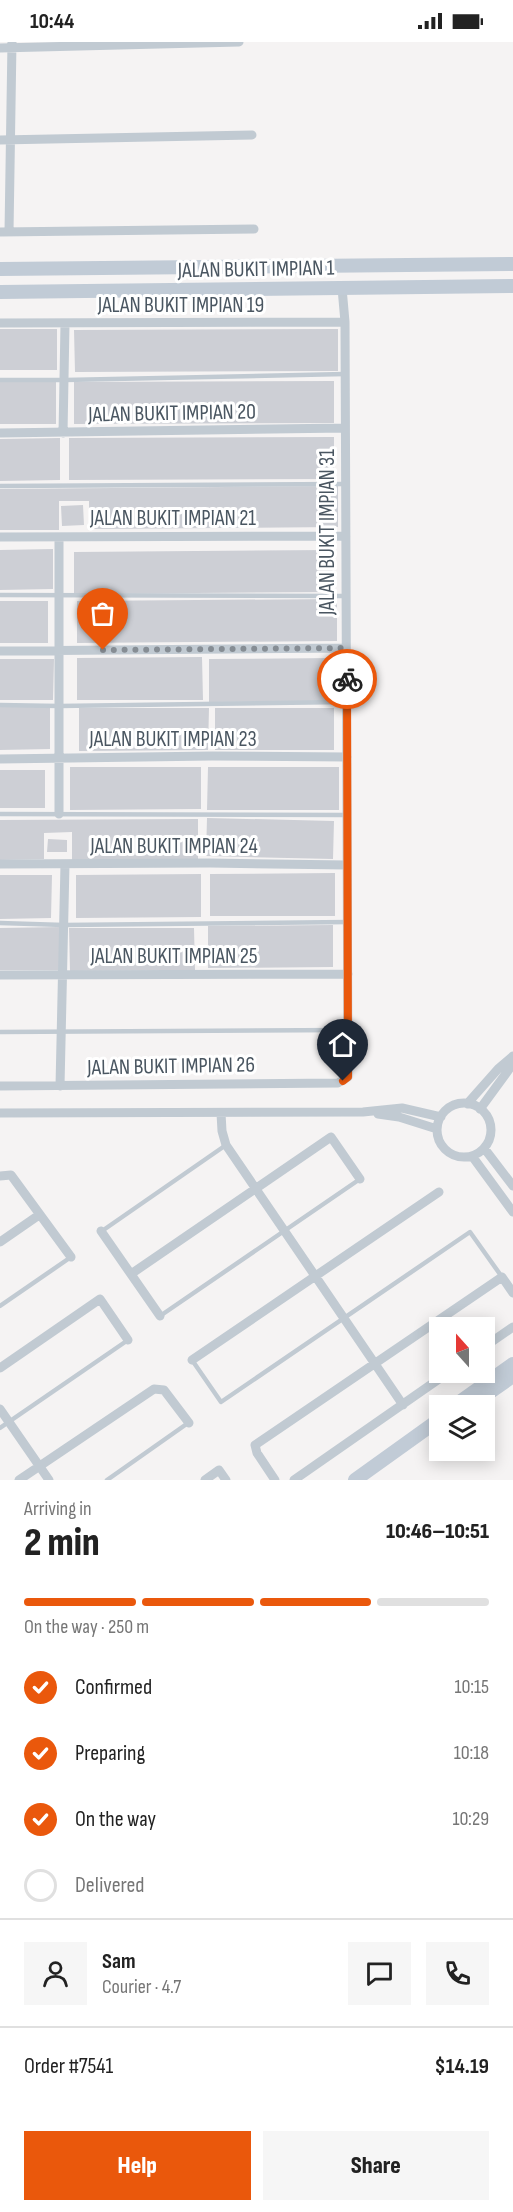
<!DOCTYPE html>
<html lang="en">
<head>
<meta charset="utf-8">
<style>
	body { margin:0; font-family:"Sofia Sans Condensed",sans-serif; background:#f6f6f6; color:#222; height:100vh; display:flex; flex-direction:column; font-size:22px; white-space:nowrap }
	* { box-sizing:border-box; margin:0 }
	p { font-size:20px; color:#767676 }
	.icon { flex:none; width:33px; height:33px; fill:none; stroke:currentColor; stroke-width:2; stroke-linecap:round; stroke-linejoin:round }
	.map { position:relative; height:1438px; overflow:hidden }
	.details { display:flex; flex-direction:column; background:#fff; flex:1 }
	.details>* { flex:none }
	.needle { width:39px; rotate:339deg }
	.fabs { position:absolute; left:429px; top:1275px; display:grid; gap:12px }
	.fabs a { display:grid; place-items:center; width:66px; height:66px; border-radius:0px; background:#fff; box-shadow:0 3px 15px #0003; font-size:30px }
	.pin { position:absolute; display:grid; place-items:center; width:51px; height:51px; color:#fff; margin:-62px -26px; border-radius:50% 50% 50% 0; rotate:-45deg; box-shadow:0 0 6px #0007 }
	.pin .icon { rotate:45deg }
	.courier { position:absolute; display:grid; place-items:center; width:60px; height:60px; margin:-30px; border:4px solid #ea580c; border-radius:50%; background:#fff; color:#222; box-shadow:0 2px 8px #0007 }
	.summary em { font-style:normal; font-weight:800 }
	.summary div { display:flex; flex-direction:column-reverse }
	.summary { display:flex; align-items:center; justify-content:space-between; height:102px; padding:0 24px }
	h1 { font-size:39px; font-weight:800; line-height:45px }
	.bar { display:grid; grid-template-columns:repeat(4,1fr); gap:9px 6px; align-content:center; height:72px; padding:0 24px }
	.bar i { height:8px; border-radius:4px; background:#e0e0e0 }
	.bar .on { background:#ea580c }
	.bar p { grid-column:span 4 }
	.line { display:flex; align-items:center; gap:15px; padding:0 24px; border-top:2px solid #e0e0e0 }
	.line div { flex:1 }
	.round { display:grid; place-items:center; flex:none; width:63px; height:63px; border-radius:0px; background:#f6f6f6 }
	ol { padding:0 24px; list-style:none }
	li { display:flex; align-items:center; gap:18px; height:66px }
	li p { margin-inline-start:auto }
	li .icon { padding:6px; border-radius:50%; background:#ea580c; color:#fff; stroke-width:4 }
	li:last-child { color:#767676 }
	li i { width:33px; height:33px; border:3px solid #e0e0e0; border-radius:50% }
	.primary-button { display:flex; gap:12px; margin-top:auto; padding:12px 24px }
	.primary-button a { flex:1; height:69px; border-radius:0px; background:#ea580c; color:#fff; font-size:24px; font-weight:800; line-height:69px; text-align:center }
	.primary-button a+a { background:#f6f6f6; color:#222 }
	.status { display:flex; justify-content:space-between; align-items:center; height:42px; padding:0 30px; background:#fff; direction:ltr }
	.status svg { height:16px; fill:currentColor }
	.map>svg:first-child { display:block }
	.building { fill:#cdcfd5 }
	.lines { fill:none; stroke-linecap:round; stroke-linejoin:round }
	.lane { stroke:#c1cad2; stroke-width:4.5 }
	.street { stroke:#c1cad2; stroke-width:9 }
	.secondary { stroke:#c1cbd6; stroke-width:14 }
	.done { stroke:#868d94; stroke-width:6; stroke-dasharray:0 10.8 }
	.route { stroke:#ea580c; stroke-width:8 }
	.labels { text-anchor:middle; stroke-width:6; stroke-linejoin:round; paint-order:stroke }
	.street-label { font-size:22px; fill:#4a5661; stroke:#fff }
</style>
</head>
<body>
<div class="status"><b>10:44</b><svg viewBox="0 0 49 12"><path d="M0 12V9h3v3zM5 12V6h3v6zM10 12V3h3v9zM15 12V0h3v12zM26 1h20v11H26zM47 4h2v5h-2z"/></svg></div>
<div class="map">
<svg width="513" height="1438" viewBox="0 0 513 1438">
	<rect width="100%" height="100%" fill="#f5f3f3"/>
	<path class="building" d="M0,287H57V328H0Z
		M338,287V329L75,330L74,288Z
		M56,339V382H0V340Z
		M334,339V381L74,382V340Z
		M334,395V437L69,438V396Z
		M60,396V438L0,439V397Z
		M338,444V485L89,487V459H59V488H0V447Z
		M83,463L84,483L62,484L61,464Z
		M53,507V547L0,548V508Z
		M332,508L333,550L74,552V510Z
		M337,557V599L77,601V559Z
		M0,559H48V601H0Z
		M202,615L203,658H77V616Z
		M335,616V659L209,660V617Z
		M0,617H54L53,658H0Z
		M0,665H50V707L0,708Z
		M79,666H209L208,708L79,709Z
		M215,666H334V708H215Z
		M70,725H201V767L70,768Z
		M208,725H339V768H207Z
		M0,728H45V766H0Z
		M207,776L334,779L333,817L206,814Z
		M198,777V817L72,818V790L44,791V817L0,818V778Z
		M48,797L67,798V810H47Z
		M335,831V874H210V832Z
		M201,832V875L76,876V833Z
		M0,833H52L51,876L0,877Z
		M333,883V925L208,926V884Z
		M61,885V928H0V886Z
		M69,886H194L195,928L70,929Z"/>
	<g class="lines">
		<path class="lane" d="M0,338H65L345,332
			M0,444L346,442
			M0,553L345,554
			M0,663L59,664L347,660
			M0,772L347,773
			M0,881L64,883L348,880
			M0,990L348,988
			M102,1189L226,1103
			M0,1264L71,1215
			M160,1274L360,1137
			M192,1318L221,1360L470,1190L502,1235
			M0,1386L128,1298
			M107,1438L188,1381"/>
		<path class="street" d="M0,6L239,0
			M0,98L252,93
			M0,190L254,187
			M9,190L12,0
			M342,246L345,280
			M0,281L345,280L348,1030V1035L338,1041L0,1044
			M0,391L345,386
			M63,391L65,282
			M0,495L346,494
			M59,495V772
			M0,609L346,606
			M0,717L212,714L347,715
			M0,822L210,821L347,823
			M0,933L348,932
			M60,1044L65,822
			M437 1088a27 27 0 1 1 54 0a27 27 0 1 1-54 0Z
			M467,1062L498,1027L513,1014
			M480,1067L513,1022
			M0,1071L363,1070L402,1066L441,1075
			M221,1071L222,1089L226,1103L403,1363
			M378,1072L399,1075L437,1087
			M484,1106L513,1144
			M472,1114L513,1170
			M0,1134L11,1133L71,1215
			M101,1189L160,1274
			M0,1200L39,1173
			M131,1232L331,1095L360,1137
			M484,1305L513,1285
			M192,1318L439,1150
			M0,1326L100,1257L128,1298
			M0,1367L49,1438
			M19,1438L154,1347L164,1348L189,1381
			M205,1438L219,1428L226,1438
			M275,1438L257,1411L255,1403L502,1235L513,1251
			M294,1438L449,1330"/>
		<path class="secondary" d="M0,227L513,222
			M0,250L513,244
			M454,1364L513,1322
			M470,1364L513,1334
			M355,1438L440,1377"/>
	</g>
	<g class="lines">
		<path class="done" d="M103,608L346,606L347,637"/>
		<path class="route" d="M343,1039L348,1035V1030L347,637"/>
	</g>
	<g class="labels">
		<g class="street-label">
			<text transform="translate(256 226) rotate(-1)" y="8">JALAN BUKIT IMPIAN 1</text>
			<text x="181" y="270">JALAN BUKIT IMPIAN 19</text>
			<text transform="translate(172 370) rotate(-1)" y="8">JALAN BUKIT IMPIAN 20</text>
			<text x="173" y="483">JALAN BUKIT IMPIAN 21</text>
			<text transform="translate(326 490) rotate(-90)" y="8">JALAN BUKIT IMPIAN 31</text>
			<text x="173" y="704">JALAN BUKIT IMPIAN 23</text>
			<text x="174" y="811">JALAN BUKIT IMPIAN 24</text>
			<text x="174" y="921">JALAN BUKIT IMPIAN 25</text>
			<text transform="translate(171 1023) rotate(-1)" y="8">JALAN BUKIT IMPIAN 26</text>
		</g>
	</g>
</svg>
<div class="fabs">
<a><svg class="needle" viewBox="-14 -14 28 28"><path d="M0-13l5 13h-10z" fill="#e53935"/><path d="M0 13l5-13h-10z" fill="#767676"/></svg></a>
<a><svg class="icon" aria-label="layers" viewBox="0 0 24 24"><path d="M12 4l9 5-9 5-9-5zM3 14l9 5 9-5"/></svg></a>
</div>
<div class="pin" style="left:103px;top:608px;background:#ea580c"><svg class="icon" aria-label="bag" viewBox="0 0 24 24"><path d="M5 8h14l-1 12H6zM9 8a3 3 0 0 1 6 0"/></svg></div>
<div class="pin" style="left:343px;top:1039px;background:#1f2937"><svg class="icon" aria-label="home" viewBox="0 0 24 24"><path d="M3 11l9-7 9 7M6 9v11h12V9"/></svg></div>
<div class="courier" style="left:347px;top:637px"><svg class="icon" aria-label="bike" viewBox="0 0 24 24"><circle cx="6" cy="16" r="4"/><circle cx="18" cy="16" r="4"/><path d="M6 16l4-8h5l3 8M10 8l3 8H6M13 5h3"/></svg></div>
</div>
<section class="details">
<div class="summary"><div><h1>2 min</h1><p>Arriving in</p></div><em>10:46–10:51</em></div>
<div class="bar"><i class="on"></i><i class="on"></i><i class="on"></i><i></i><p>On the way · 250 m</p></div>
<ol>
<li><svg class="icon" aria-label="check" viewBox="0 0 24 24"><path d="M5 12l5 5 9-10"/></svg>Confirmed<p>10:15</p></li>
<li><svg class="icon" aria-label="check" viewBox="0 0 24 24"><path d="M5 12l5 5 9-10"/></svg>Preparing<p>10:18</p></li>
<li><svg class="icon" aria-label="check" viewBox="0 0 24 24"><path d="M5 12l5 5 9-10"/></svg>On the way<p>10:29</p></li>
<li><i></i>Delivered</li>
</ol>
<div class="line" style="height:108px"><a class="round"><svg class="icon" aria-label="person" viewBox="0 0 24 24"><circle cx="12" cy="8" r="4"/><path d="M4 21q1-7 8-7t8 7"/></svg></a><div><b>Sam</b><p>Courier · 4.7</p></div><a class="round"><svg class="icon" aria-label="chat" viewBox="0 0 24 24"><path d="M4 5h16v11H9l-5 4z"/></svg></a><a class="round"><svg class="icon" aria-label="phone" viewBox="0 0 24 24"><path d="M5 4h4l2 5-3 2q2 4 5 5l2-3 5 2v4C11 20 4 13 5 4z"/></svg></a></div>
<div class="line" style="height:78px"><div>Order #7541</div><b>$14.19</b></div>
<div class="primary-button"><a>Help</a><a>Share</a></div>
</section>
</body>
</html>
